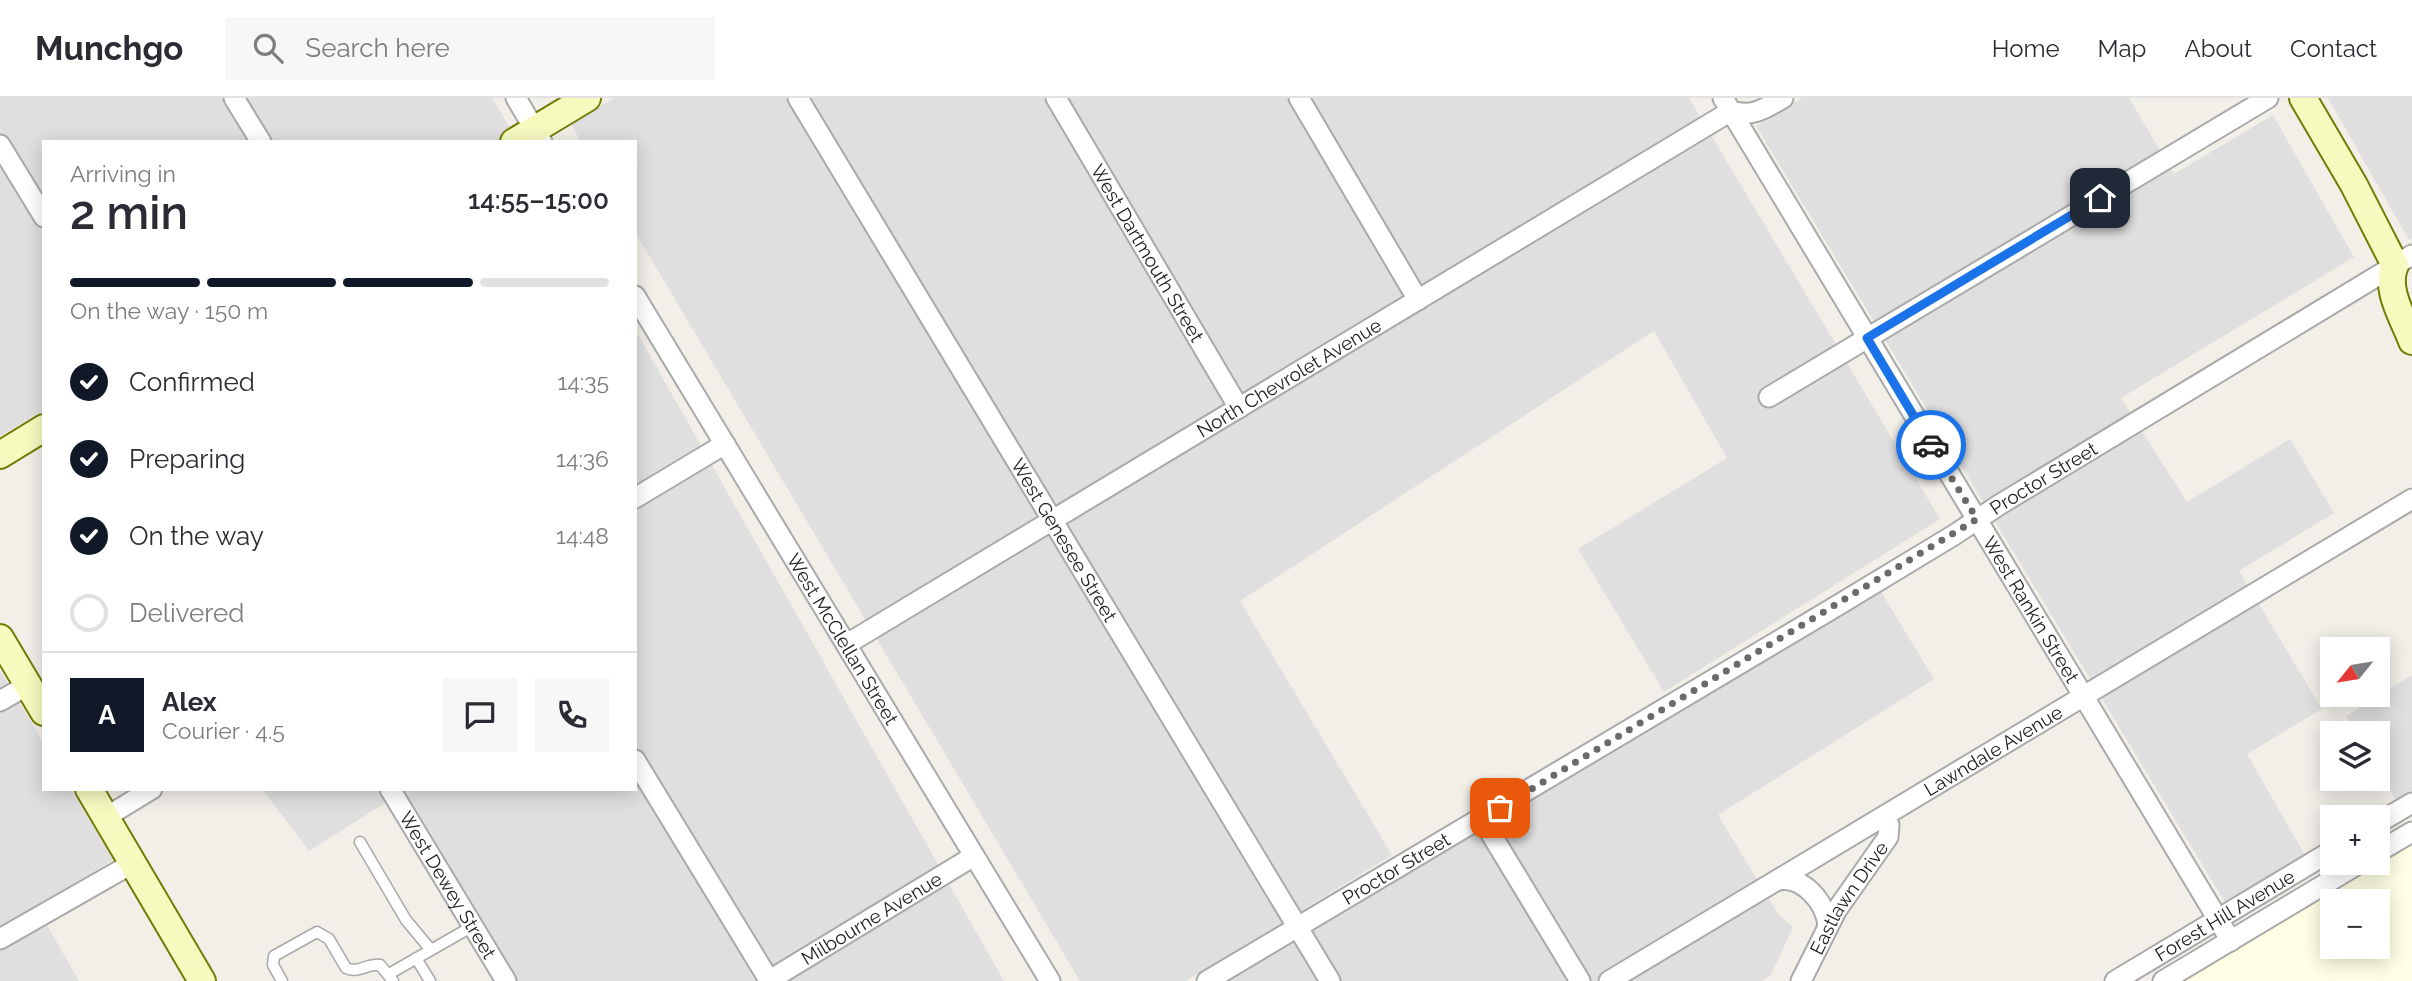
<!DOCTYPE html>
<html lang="en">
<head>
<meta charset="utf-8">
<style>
	body { margin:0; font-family:Raleway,sans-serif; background:#f7f7f7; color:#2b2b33; height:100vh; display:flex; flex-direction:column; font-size:26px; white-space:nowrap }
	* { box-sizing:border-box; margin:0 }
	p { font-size:23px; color:#7c7c81 }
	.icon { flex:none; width:38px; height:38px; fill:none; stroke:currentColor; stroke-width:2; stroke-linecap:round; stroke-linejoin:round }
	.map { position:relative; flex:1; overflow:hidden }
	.details { position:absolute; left:42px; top:42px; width:595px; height:651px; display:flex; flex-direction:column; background:#fff; border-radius:0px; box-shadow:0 4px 18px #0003 }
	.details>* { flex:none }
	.needle { width:46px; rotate:240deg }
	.tools { position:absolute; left:2320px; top:539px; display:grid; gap:14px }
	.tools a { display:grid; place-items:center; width:70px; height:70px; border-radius:0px; background:#fff; box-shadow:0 4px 18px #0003; font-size:35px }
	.pin { position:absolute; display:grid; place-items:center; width:60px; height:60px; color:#fff; margin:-30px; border-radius:14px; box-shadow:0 4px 10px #0006 }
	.courier { position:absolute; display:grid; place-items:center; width:70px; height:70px; margin:-35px; border:5px solid #1a73e8; border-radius:50%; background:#fff; color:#222; box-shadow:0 2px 9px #0007 }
	.headline em { font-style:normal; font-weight:600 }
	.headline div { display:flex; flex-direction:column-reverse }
	.headline { display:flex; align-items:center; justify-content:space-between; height:119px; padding:0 28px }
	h1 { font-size:46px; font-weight:600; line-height:52px }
	.bar { display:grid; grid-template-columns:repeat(4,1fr); gap:10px 7px; align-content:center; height:84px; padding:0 28px }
	.bar i { height:9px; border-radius:5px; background:#e1e1e2 }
	.bar .current { background:#111827 }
	.bar p { grid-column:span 4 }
	.line { display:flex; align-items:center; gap:18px; padding:0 28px; border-top:2px solid #e1e1e2 }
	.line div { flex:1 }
	.round { display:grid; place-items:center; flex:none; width:74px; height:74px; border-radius:0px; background:#f7f7f7 }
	ol { padding:0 28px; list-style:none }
	li { display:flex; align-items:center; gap:21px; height:77px }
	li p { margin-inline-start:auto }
	li .icon { padding:7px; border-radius:50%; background:#111827; color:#fff; stroke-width:4 }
	li:last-child { color:#7c7c81 }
	li i { width:38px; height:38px; border:4px solid #e1e1e2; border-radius:50% }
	header { display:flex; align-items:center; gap:42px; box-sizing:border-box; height:98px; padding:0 35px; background:#fff; border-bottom:2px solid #e1e1e2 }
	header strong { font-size:33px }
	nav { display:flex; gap:38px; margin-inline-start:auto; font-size:24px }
	.search { width:490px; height:63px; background:#f7f7f7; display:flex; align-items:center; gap:18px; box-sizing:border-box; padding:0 24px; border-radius:0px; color:#7c7c81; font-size:26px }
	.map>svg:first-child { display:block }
	.residential { fill:#e0dfdf }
	.education { fill:#ffffe5; fill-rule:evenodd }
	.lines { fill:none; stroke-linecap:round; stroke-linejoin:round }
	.lane-casing { stroke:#a9a9a9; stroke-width:13 }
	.street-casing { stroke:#a9a9a9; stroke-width:23 }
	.secondary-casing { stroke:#707d05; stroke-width:30 }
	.lane { stroke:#fff; stroke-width:10 }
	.street { stroke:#fff; stroke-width:19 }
	.secondary { stroke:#f7fabf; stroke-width:26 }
	.done { stroke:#6b6a68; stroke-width:7; stroke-dasharray:0 12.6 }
	.route { stroke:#1a73e8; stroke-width:9 }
	.labels { text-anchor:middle; stroke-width:5; stroke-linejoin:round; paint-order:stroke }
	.street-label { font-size:19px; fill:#222; stroke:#fff }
</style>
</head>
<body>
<header>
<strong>Munchgo</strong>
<div class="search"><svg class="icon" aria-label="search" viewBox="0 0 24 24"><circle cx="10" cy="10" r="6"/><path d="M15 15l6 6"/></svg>Search here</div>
<nav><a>Home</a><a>Map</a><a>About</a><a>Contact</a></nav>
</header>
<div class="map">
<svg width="2412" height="883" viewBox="0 0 2412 883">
	<rect width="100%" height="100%" fill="#f2efe9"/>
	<path class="residential" d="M0,0H492L512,33L494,44H44V312L0,338Z
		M614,0H1689L1940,421L1664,594L1578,451L1727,360L1654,233L1240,503L1392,757L1186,883H1080L635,134V44H581L571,26Z
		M1802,0H2129L2174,76L2273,17L2354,159L2121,300L2187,404L2290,341L2334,415L2239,473L2322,611L2247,656L2305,757L2226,806L1756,28Z
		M2328,0H2412V140L2409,142Z
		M635,231L1004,883H490L509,871L402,694L309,753L262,691H635Z
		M1880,492L1934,581L1718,717L1778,816L1793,829L1771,877L1761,883H1229Z
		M0,572L44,646V691H71L113,762L36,808L79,883H0Z
		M2412,577V695L2397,705L2378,673V635H2356L2346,618Z"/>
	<path class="education" d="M2412,745V883H2182L2259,837ZM2333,803H2378V849H2333Z"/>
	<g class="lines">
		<g class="lane-casing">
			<path id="lane" d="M360,744L406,822L431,852
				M416,860L430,883
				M389,876L473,828
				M282,883L273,867L274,858L317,834L329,841L346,870C358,876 368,865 380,867L393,883"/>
		</g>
		<g class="street-casing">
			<g id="street">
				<path d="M234,0L261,44"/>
				<path d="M516,0L542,44"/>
				<path id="s1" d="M798,0L1330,883"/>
				<path id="s2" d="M1056,0L1239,310"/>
				<path d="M1299,0L1418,202"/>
				<path id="s3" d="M1723,0L2231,843"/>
				<path d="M0,47L44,119"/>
				<path id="s4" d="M635,198L1050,883"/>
				<path d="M1769,299L2268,0"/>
				<path d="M635,400L725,346"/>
				<path id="s5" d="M847,546L1731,13C1752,20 1766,10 1783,0"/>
				<path d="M0,603L28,587"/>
				<path d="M635,662L769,882"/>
				<path id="s6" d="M390,691L506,883"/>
				<path d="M106,719L152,691"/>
				<path d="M1482,721L1580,883"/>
				<path d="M2378,725L2412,705"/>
				<path d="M2378,754L2412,734"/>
				<path d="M1778,782C1803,777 1826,805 1828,828"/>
				<path d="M0,841L133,765"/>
				<path id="s7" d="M768,883L974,758"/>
				<path id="s8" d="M1207,883L1830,512L1954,437L1999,407L2412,157"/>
				<path id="s9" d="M1609,883L2412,401"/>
				<path id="s10" d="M1801,883L1836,813L1888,739L1889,727L1885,718"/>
				<path id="s11" d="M2115,883L2333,752"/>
				<path d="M2163,883L2360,765"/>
			</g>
		</g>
		<g class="secondary-casing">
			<path id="secondary" d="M2303,0L2354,87L2395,167C2384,191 2404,221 2412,243
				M514,44L587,0
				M0,357L44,330
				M0,540L44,614
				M89,691L202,883"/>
		</g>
		<use href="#lane" class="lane"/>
		<use href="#street" class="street"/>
		<use href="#secondary" class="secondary"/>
	</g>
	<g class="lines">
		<path class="done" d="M1500,710L1977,421L1931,347"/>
		<path class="route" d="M1931,347L1867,240L2100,100"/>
	</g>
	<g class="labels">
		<g class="street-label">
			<text dy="7" stroke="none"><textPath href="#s2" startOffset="180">West Dartmouth Street</textPath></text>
			<text dy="7" stroke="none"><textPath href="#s5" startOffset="516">North Chevrolet Avenue</textPath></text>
			<text dy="7" stroke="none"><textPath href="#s8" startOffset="976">Proctor Street</textPath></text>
			<text dy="7" stroke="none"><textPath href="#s1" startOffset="516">West Genesee Street</textPath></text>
			<text dy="7" stroke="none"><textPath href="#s3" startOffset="597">West Rankin Street</textPath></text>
			<text dy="7" stroke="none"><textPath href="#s4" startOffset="401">West McClellan Street</textPath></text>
			<text dy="7" stroke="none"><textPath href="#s9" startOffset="448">Lawndale Avenue</textPath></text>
			<text dy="7" stroke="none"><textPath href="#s8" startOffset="220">Proctor Street</textPath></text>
			<text dy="7" stroke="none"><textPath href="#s6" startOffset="112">West Dewey Street</textPath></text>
			<text dy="7" stroke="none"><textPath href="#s10" startOffset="96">Eastlawn Drive</textPath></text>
			<text dy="7" stroke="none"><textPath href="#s11" startOffset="128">Forest Hill Avenue</textPath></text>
			<text dy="7" stroke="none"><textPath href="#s7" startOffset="121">Milbourne Avenue</textPath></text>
		</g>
	</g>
</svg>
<div class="tools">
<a><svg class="needle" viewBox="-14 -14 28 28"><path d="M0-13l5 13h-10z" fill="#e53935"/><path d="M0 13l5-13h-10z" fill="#7c7c81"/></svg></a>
<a><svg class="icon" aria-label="layers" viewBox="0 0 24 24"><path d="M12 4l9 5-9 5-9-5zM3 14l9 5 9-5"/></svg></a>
<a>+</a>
<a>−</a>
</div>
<div class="pin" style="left:1500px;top:710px;background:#ea580c"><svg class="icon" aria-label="bag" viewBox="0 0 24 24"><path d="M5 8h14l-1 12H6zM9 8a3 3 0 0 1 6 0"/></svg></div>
<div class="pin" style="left:2100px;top:100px;background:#1f2937"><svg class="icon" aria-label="home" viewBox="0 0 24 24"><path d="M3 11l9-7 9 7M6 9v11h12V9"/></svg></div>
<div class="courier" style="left:1931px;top:347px"><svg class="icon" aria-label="car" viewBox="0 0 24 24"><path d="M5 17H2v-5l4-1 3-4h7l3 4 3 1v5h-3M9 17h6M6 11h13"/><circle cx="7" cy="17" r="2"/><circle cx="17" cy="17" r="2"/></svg></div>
<section class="details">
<div class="headline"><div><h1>2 min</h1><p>Arriving in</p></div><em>14:55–15:00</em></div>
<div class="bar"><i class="current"></i><i class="current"></i><i class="current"></i><i></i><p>On the way · 150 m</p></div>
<ol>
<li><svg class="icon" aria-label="check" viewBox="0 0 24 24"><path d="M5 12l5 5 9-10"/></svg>Confirmed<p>14:35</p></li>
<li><svg class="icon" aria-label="check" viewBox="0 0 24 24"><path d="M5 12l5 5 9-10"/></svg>Preparing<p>14:36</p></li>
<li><svg class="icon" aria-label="check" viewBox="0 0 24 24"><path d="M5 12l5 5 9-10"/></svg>On the way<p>14:48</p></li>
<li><i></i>Delivered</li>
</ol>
<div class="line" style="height:126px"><b class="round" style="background:#111827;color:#fff">A</b><div><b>Alex</b><p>Courier · 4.5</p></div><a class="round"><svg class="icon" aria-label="chat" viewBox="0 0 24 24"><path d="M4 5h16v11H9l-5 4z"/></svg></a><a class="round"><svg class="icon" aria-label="phone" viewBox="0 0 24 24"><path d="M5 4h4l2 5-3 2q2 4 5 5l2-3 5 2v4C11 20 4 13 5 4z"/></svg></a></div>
</section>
</div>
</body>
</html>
